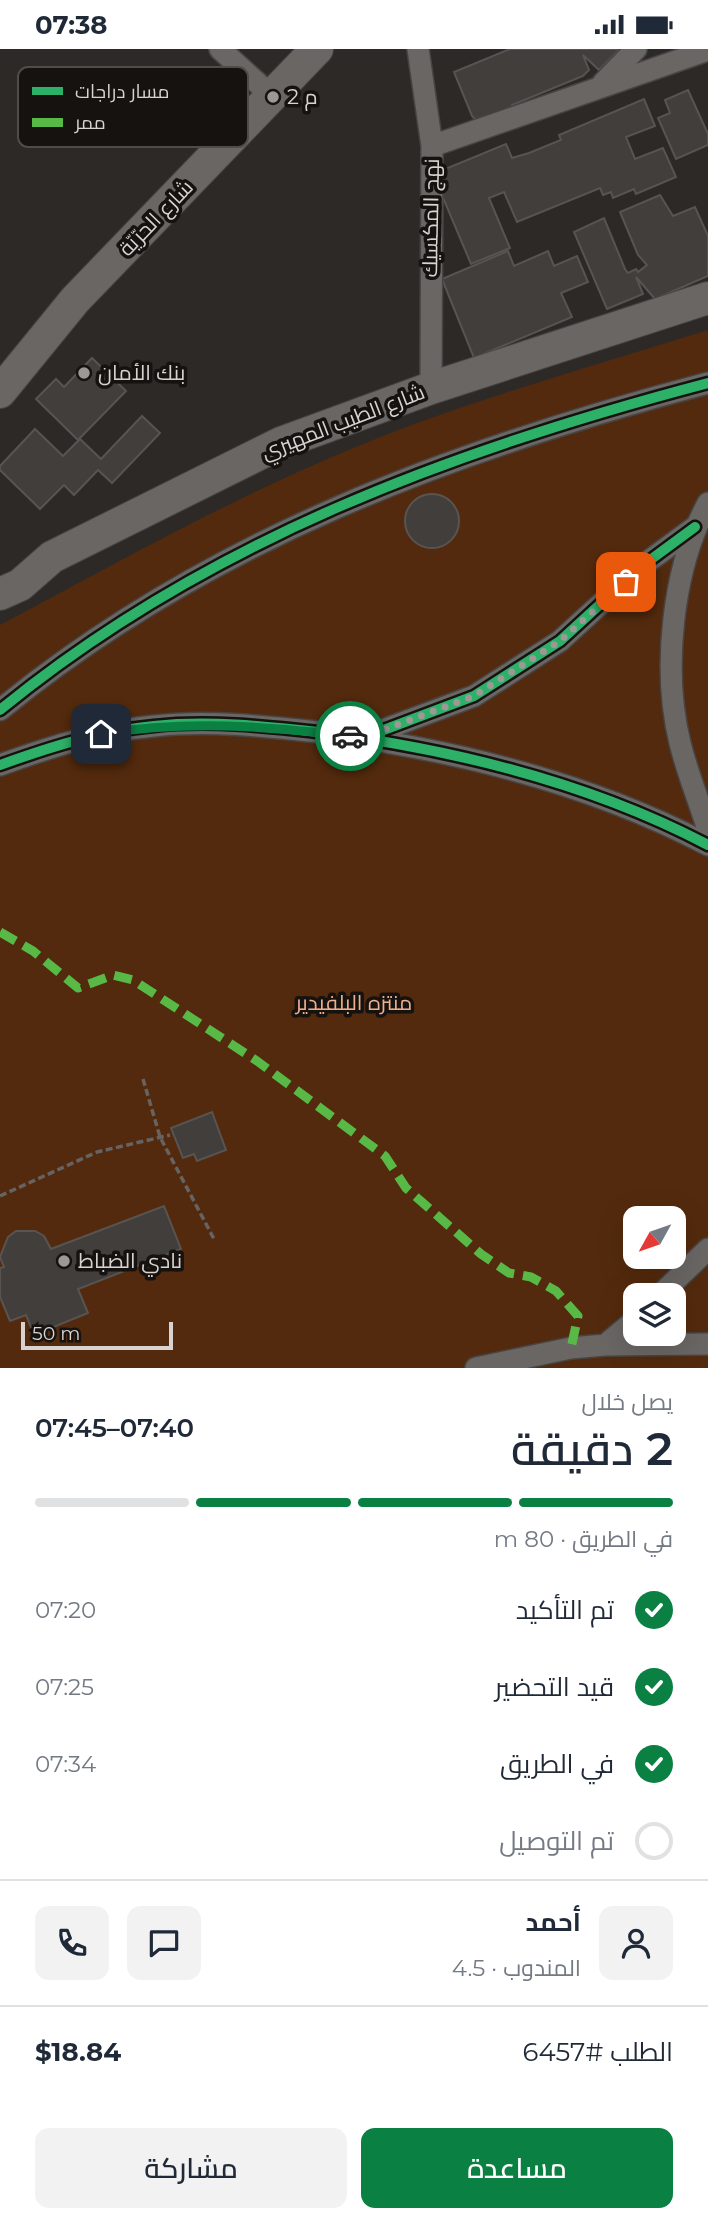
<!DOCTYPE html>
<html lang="ar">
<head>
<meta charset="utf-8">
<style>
	body { margin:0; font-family:Montserrat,Cairo,sans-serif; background:#f2f2f3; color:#1f2937; direction:rtl; height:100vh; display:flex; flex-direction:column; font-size:26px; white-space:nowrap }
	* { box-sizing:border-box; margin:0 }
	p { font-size:23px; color:#747a83 }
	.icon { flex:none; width:38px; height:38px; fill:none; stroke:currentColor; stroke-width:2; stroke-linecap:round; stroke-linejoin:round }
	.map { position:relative; height:1319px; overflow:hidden; direction:ltr }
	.panel { display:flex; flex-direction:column; background:#fff; flex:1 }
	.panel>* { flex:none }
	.needle { width:46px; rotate:230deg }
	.tools { position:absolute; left:623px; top:1157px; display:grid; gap:14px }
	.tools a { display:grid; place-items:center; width:63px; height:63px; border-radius:14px; background:#fff; box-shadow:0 7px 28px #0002; font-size:35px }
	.scale { position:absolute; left:21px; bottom:18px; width:152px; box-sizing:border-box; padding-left:7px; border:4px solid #d8d3d1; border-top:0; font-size:19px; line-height:24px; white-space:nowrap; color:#d8d3d1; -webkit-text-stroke:5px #151210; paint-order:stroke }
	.pin { position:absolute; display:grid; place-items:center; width:60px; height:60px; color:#fff; margin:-30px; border-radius:14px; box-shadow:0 4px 10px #0006 }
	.courier { position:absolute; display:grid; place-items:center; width:70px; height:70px; margin:-35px; border:5px solid #0b8043; border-radius:50%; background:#fff; color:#222; box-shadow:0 2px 9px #0007 }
	.overview em { font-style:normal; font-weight:600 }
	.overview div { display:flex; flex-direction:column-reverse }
	.overview { display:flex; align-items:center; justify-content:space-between; height:119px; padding:0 35px }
	h1 { font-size:46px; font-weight:600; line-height:52px }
	.bar { display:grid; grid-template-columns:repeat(4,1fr); gap:10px 7px; align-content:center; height:84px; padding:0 35px }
	.bar i { height:9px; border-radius:5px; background:#e0e1e3 }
	.bar .on { background:#0b8043 }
	.bar p { grid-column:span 4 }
	.line { display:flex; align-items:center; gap:18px; padding:0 35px; border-top:2px solid #e0e1e3 }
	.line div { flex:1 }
	.round { display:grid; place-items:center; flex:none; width:74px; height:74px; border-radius:14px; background:#f2f2f3 }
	ol { padding:0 35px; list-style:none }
	li { display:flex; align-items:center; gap:21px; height:77px }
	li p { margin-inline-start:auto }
	li .icon { padding:7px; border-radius:50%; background:#0b8043; color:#fff; stroke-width:4 }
	li:last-child { color:#747a83 }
	li i { width:38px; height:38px; border:4px solid #e0e1e3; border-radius:50% }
	.primary-button { display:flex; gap:14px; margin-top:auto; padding:14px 35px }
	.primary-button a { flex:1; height:80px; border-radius:14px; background:#0b8043; color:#fff; font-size:28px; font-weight:600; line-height:80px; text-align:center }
	.primary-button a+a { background:#f2f2f3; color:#1f2937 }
	.status { display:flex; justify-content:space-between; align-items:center; height:49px; padding:0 35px; background:#fff; direction:ltr }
	.status svg { height:19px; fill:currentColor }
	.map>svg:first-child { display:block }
	.green { fill:#532a0d; fill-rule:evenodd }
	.building { fill:#413e3c; stroke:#575452; stroke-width:2 }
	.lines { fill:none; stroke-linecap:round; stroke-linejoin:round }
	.street-casing { stroke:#484443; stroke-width:24 }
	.secondary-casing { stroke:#484443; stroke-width:34 }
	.path { stroke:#666362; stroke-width:3.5; stroke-dasharray:7 3.5; stroke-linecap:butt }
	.street { stroke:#696664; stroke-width:21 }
	.secondary { stroke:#696664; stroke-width:32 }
	.quiet { stroke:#58b947; stroke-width:9; stroke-dasharray:18 9; stroke-linecap:butt }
	.cycleway-casing { stroke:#151210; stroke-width:15 }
	.cycleway { stroke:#2db169; stroke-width:10 }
	.done { stroke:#9c9896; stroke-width:7; stroke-dasharray:0 12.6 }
	.route { stroke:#0b8043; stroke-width:9 }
	.poi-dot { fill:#9c9896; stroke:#151210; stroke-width:2.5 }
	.labels { text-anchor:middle; stroke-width:7; stroke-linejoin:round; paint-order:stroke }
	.poi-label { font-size:21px; fill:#d8d3d1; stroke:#151210; text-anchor:start }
	.street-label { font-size:21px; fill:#d8d3d1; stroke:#151210 }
	.park-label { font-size:21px; fill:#f1b08c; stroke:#151210 }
	.key { fill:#151210; stroke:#504c4a; stroke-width:2 }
	.key-label { font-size:19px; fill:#d8d3d1 }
</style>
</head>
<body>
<div class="status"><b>07:38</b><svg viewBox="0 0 49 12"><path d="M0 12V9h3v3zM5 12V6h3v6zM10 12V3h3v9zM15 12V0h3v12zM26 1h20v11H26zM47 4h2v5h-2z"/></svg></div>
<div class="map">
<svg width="708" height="1319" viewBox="0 0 708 1319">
	<rect width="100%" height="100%" fill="#2d2927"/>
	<path class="green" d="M708,281V1319H0V576C117,514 233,448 356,398C470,351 590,318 708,281ZM635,1169H674V1208H635ZM635,1246H674V1284H635Z"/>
	<path class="building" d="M510,0H620L599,21L583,6L589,21L583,27L512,56L514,60L479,74L472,67L454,23Z
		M688,41L708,85V96L676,110L658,69L670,64L665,51Z
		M644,50L655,77L626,88L635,110L663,99L676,128L636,145L634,140L613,149L611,143L603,146L600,139L517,173L504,143L489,149L510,199L471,215L433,125L506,95L512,109L529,104L561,91L559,86Z
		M660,146L673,167L695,158L708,187V227L655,250L636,228L643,245L607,260L574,183L604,169L625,220L628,224L636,220L638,223L647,216L638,206L620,163Z
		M508,202L514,217L548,202L554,217L577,207L588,233L561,244L572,268L474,309L442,230Z
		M92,309L126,342L78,391L36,350L56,330L64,338Z
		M142,367L160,384L112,434L98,421L74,446L64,436L40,460L0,421V417L35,380L63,407L80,390L101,410Z
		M405 472a27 27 0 1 1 54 0a27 27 0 1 1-54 0Z
		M212,1063L226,1101L197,1112L194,1105L183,1109L171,1079Z
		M164,1157L181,1200L78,1240L88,1264L34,1286L26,1266L10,1272L0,1248V1219L4,1218L0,1208L8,1188L16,1182H35L44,1187L51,1200Z"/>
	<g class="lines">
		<g class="street-casing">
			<path id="street" d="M220,0L273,48
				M418,0L432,97L431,339
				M603,34L636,0
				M432,97L708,1
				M708,454C672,520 662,621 680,694C687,723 699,752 708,781
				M0,661C206,492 453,401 708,334
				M364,688L474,647L560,592L642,517L695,478
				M0,716C50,698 100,682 154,677C208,671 263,677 318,683C452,700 588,733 708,796
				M660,1246L708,1200
				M605,1296L635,1271
				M476,1319L571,1299L605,1296L708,1295"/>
		</g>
		<g class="secondary-casing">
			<path id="secondary" d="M0,343L75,251L317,0
				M0,545L20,536L52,508L281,394L431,339L708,249"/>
		</g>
		<path class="path" d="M143,1030L160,1088L214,1190
			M0,1147L97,1103L170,1086"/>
		<use href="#street" class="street"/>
		<use href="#secondary" class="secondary"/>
		<path class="quiet" d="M0,883L33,902L78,939L113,926L133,931L257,1012L385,1107L406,1139L481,1205L509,1224L531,1228L556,1242L578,1267L571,1299"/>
		<g class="cycleway-casing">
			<path id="cycleway" d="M0,661C206,492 453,401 708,334
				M365,688L474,647L560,592L642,517L695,478
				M0,716C50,698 100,682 154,677C208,671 263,677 318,683C452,700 588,733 708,796"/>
		</g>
		<use href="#cycleway" class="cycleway"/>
	</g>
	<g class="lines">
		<path class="done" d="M350,687L362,689L474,647L560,592L626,533"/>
		<path class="route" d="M101,685C188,671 263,677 350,687"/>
	</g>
	<g class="poi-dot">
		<circle cx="273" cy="48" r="7"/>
		<circle cx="84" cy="324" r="7"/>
		<circle cx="64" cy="1212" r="7"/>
	</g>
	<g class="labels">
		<g class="poi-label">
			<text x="287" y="55">2 م</text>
			<text x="98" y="331">بنك الأمان</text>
			<text x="78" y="1219">نادي الضباط</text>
		</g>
		<g class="street-label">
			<text transform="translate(156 169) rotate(-46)" y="7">شارع الحرّيّة</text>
			<text transform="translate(431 169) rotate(-89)" y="7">نهج المكسيك</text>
			<text transform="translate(343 373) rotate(-21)" y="7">شارع الطيب المهيري</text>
		</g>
		<g class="park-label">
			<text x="354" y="961">منتزه البلفيدير</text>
		</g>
	</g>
	<rect x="18" y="18" width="230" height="80" rx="10" class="key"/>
	<rect x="32" y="38" width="31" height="8" fill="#2db169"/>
	<rect x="32" y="69" width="31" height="9" fill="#58b947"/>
	<g class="key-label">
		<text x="75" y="49">مسار دراجات</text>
		<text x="75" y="80">ممر</text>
	</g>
</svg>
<div class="tools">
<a><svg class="needle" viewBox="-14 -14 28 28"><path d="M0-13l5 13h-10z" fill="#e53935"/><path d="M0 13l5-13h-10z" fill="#747a83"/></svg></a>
<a><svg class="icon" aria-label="layers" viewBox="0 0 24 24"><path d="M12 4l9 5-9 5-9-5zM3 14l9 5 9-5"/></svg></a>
</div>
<div class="scale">50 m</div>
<div class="pin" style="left:626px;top:533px;background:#ea580c"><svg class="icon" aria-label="bag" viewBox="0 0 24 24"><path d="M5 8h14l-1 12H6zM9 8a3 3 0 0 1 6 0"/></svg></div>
<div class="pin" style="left:101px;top:685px;background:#1f2937"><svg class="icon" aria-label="home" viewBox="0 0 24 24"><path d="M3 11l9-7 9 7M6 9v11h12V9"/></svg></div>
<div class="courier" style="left:350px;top:687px"><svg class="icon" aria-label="car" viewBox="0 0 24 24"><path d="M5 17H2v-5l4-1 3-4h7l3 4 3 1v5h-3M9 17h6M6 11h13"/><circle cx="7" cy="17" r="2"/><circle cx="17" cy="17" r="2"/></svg></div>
</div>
<section class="panel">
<div class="overview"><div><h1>2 دقيقة</h1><p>يصل خلال</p></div><em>07:40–07:45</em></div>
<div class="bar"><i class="on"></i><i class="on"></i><i class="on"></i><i></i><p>في الطريق · 80 m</p></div>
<ol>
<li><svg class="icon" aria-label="check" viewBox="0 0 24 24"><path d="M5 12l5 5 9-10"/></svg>تم التأكيد<p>07:20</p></li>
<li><svg class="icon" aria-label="check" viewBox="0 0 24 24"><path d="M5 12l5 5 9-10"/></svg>قيد التحضير<p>07:25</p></li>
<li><svg class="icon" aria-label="check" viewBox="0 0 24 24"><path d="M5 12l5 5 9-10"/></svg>في الطريق<p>07:34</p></li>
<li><i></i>تم التوصيل</li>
</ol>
<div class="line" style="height:126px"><a class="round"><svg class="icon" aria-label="person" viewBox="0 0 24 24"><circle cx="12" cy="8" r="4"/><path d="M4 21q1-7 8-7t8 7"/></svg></a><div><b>أحمد</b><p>المندوب · 4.5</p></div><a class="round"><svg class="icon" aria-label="chat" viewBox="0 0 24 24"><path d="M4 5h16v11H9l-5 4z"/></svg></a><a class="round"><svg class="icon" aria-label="phone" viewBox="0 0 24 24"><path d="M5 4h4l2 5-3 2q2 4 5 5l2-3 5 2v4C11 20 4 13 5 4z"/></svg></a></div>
<div class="line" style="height:91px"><div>الطلب #6457</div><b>$18.84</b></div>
<div class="primary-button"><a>مساعدة</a><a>مشاركة</a></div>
</section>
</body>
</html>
